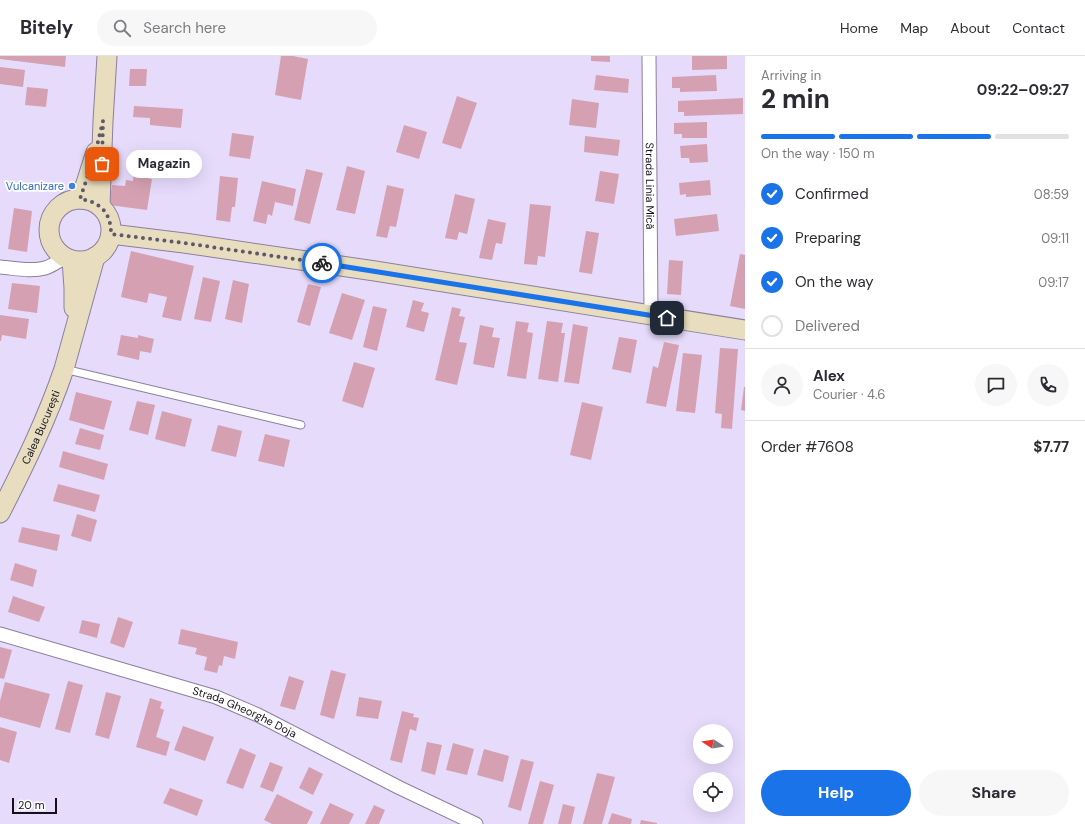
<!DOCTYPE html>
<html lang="en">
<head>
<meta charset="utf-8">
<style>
	body { margin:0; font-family:"DM Sans",sans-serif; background:#f7f7f7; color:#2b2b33; height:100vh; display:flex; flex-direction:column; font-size:15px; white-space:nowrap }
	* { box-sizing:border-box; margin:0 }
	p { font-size:13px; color:#7c7c81 }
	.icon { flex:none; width:22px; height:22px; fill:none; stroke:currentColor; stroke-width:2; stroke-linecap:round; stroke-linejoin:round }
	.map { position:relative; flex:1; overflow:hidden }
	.sheet { display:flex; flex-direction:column; background:#fff; width:340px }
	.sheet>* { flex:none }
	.needle { width:26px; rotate:282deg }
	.controls { position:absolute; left:693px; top:668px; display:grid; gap:8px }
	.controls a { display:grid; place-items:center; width:40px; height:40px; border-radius:50%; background:#fff; box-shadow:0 4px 16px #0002; font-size:20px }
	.scale { position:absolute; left:12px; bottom:10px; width:45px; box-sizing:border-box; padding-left:4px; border:2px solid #15111c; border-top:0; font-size:11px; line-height:14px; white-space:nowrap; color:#15111c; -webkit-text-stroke:3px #fff; paint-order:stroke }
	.pin { position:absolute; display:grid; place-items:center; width:34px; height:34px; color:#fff; margin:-17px; border-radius:8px; box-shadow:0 2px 6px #0006 }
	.courier { position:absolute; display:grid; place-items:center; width:40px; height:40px; margin:-20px; border:3px solid #1a73e8; border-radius:50%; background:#fff; color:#222; box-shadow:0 1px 5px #0007 }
	.bubble { position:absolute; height:28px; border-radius:14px; background:#fff; box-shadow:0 4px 16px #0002; font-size:13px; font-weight:700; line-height:28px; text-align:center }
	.overview em { font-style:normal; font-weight:700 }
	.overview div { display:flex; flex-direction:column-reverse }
	.overview { display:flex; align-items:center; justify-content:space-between; height:68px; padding:0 16px }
	h1 { font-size:26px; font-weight:700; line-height:30px }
	.bar { display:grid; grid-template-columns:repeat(4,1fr); gap:6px 4px; align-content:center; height:48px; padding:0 16px }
	.bar i { height:5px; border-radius:3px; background:#e1e1e2 }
	.bar .current { background:#1a73e8 }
	.bar p { grid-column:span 4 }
	.line { display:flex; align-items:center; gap:10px; padding:0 16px; border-top:1px solid #e1e1e2 }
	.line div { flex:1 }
	.round { display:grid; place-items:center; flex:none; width:42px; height:42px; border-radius:21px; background:#f7f7f7 }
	ol { padding:0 16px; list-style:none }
	li { display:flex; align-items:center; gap:12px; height:44px }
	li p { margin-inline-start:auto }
	li .icon { padding:4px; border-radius:50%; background:#1a73e8; color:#fff; stroke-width:4 }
	li:last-child { color:#7c7c81 }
	li i { width:22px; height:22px; border:2px solid #e1e1e2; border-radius:50% }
	.cta { display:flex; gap:8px; margin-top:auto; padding:8px 16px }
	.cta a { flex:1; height:46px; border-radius:24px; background:#1a73e8; color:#fff; font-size:16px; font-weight:700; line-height:46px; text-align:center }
	.cta a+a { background:#f7f7f7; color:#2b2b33 }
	header { display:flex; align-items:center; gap:24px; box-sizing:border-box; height:56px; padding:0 20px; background:#fff; border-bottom:1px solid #e1e1e2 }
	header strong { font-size:19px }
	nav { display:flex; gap:22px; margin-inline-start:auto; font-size:14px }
	.search { width:280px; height:36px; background:#f7f7f7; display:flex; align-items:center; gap:10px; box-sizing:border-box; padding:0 14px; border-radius:22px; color:#7c7c81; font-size:15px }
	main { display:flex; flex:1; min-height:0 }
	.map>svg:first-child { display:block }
	.building { fill:#d5a1b2 }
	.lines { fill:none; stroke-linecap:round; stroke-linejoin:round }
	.lane-casing { stroke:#8a809d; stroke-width:9 }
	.street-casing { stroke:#8a809d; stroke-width:15 }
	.secondary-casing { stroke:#8a809d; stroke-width:21 }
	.lane { stroke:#fff; stroke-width:7 }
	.street { stroke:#fff; stroke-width:13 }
	.secondary { stroke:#e8debf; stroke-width:19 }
	.done { stroke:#5e586a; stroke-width:4; stroke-dasharray:0 7.2 }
	.route { stroke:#1a73e8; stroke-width:5 }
	.shop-dot { fill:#3f7fe0; stroke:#fff; stroke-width:1.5 }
	.labels { text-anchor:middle; stroke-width:3.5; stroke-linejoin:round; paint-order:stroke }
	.shop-label { font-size:11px; fill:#366cbe; stroke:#fff; text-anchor:end }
	.street-label { font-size:11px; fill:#15111c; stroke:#fff }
</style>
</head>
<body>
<header>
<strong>Bitely</strong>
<div class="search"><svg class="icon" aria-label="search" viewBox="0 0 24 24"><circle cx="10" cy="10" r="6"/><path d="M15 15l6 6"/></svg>Search here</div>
<nav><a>Home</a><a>Map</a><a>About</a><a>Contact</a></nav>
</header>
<main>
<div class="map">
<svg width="745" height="768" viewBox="0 0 745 768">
	<rect width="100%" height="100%" fill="#e6dbfb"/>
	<path class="building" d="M0,0H66L65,11L0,3Z
		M281,0H293L308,3L301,44L275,39Z
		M591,0H610V6L591,5Z
		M692,0H727V13L692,14Z
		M0,11L25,14L23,31L0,28Z
		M130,13H147L146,30H129Z
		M596,19L629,23L628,37L594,34Z
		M716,19L717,35L680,36V32H672V21Z
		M27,31L48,33L46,51L25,49Z
		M457,40L477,47L461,93L442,87Z
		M743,42V58L684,60V56H678V45Z
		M572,43L599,47L596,72L569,69Z
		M134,50L183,53L181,72L150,69V62L133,61Z
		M707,66V82H682V78H674V67Z
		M404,69L427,76L419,103L396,96Z
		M232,77L254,80L250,103L229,100Z
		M585,80L620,84L618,100L584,96Z
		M707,88L708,106L690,107L689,102H681L680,90Z
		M347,110L365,115L355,158L336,154Z
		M134,111L148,113L147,122L152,123L147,154L109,149L112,129L125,130L126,124L133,125Z
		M306,113L323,117L310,168L294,164Z
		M600,115L619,118L614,148L595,145Z
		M220,120L238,122L235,151H232L230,166L216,164Z
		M710,124L711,139L686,141V138L680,139L679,127Z
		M262,125L296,133L293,150L275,146L272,160L268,158L266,168L253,165Z
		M387,129L404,133L396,171L390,170L387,182L376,180Z
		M455,138L475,143L467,178L459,176L457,184L445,182Z
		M530,148L551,150L545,201L538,200L537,209L524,208Z
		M14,152L32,155L27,196L8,193Z
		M717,158L719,175L676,180L674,163Z
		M488,163L506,167L502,188L496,187L492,204L479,202Z
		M586,175L599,177L592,218L579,216Z
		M131,195L194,210L181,265L162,261L167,241L149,237L147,247L121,241Z
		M740,198L745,199V253L730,250Z
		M669,204L683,205L681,239L667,238Z
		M203,221L220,225L211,266L194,263Z
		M233,224L249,228L242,267L225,263Z
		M12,227L40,230L37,257L8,253Z
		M308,228L321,231L310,270L297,266Z
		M342,237L365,244L352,284L329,277Z
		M413,244L424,247L421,255L429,257L424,276L406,271Z
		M373,250L387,253L377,295L363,291Z
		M452,251L461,253L459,260L465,261L459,286L467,287L457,329L435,324Z
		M0,259L29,263L26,283L2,279L1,285H0Z
		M516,265L529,267L527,276L533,277L526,323L507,320Z
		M547,265L563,267L561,277H565L558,326L538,323Z
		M573,268L588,271L579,328L564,326Z
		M480,269L494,272L492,281L500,282L494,312L473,308Z
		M121,279L138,282V279L154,283L151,297L140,295L139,304L117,299Z
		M619,281L637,284L631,317L612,313Z
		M664,286L679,289L666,351L646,347L653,310L658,312Z
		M720,292L738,293L732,373L721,372L722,358L715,357Z
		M683,297L702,299L695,357L676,355Z
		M354,306L375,312L363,352L342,345Z
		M744,331H745V355L741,354Z
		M76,336L112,345L104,374L69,364Z
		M137,345L155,349L148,379L129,374Z
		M582,346L603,351L591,404L570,399Z
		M162,355L192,363L185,391L155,383Z
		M218,369L242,375L236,401L211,395Z
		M80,372L104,379L100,394L75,388Z
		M265,378L290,384L284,411L258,405Z
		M63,395L108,408L104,424L59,411Z
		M58,428L100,439L95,456L53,445Z
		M77,458L97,464L91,486L71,480Z
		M22,471L60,479L57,495L18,486Z
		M15,507L37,514L33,531L10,524Z
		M13,540L45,551L39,566L8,556Z
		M118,561L133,566L124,592L110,587Z
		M82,564L100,568L97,582L79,577Z
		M181,573L238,586L235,603L224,600L222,610L219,609L217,617L204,614L207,601L195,598L197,592L178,588Z
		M0,591L12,594L4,623L0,622Z
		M331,614L346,618L334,663L320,659Z
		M289,620L304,625L295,654L280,650Z
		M68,625L83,629L70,677L55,673Z
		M5,626L50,638L40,672L0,661V645Z
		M106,636L121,640L109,683L95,679Z
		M359,641L382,645L378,663L356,660Z
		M150,642L162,646L160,652L164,654L156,681L170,686L166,700L136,691Z
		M402,655L414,658L413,661L419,662L416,675L410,673L402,707L390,704Z
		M183,670L214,681L205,705L174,694Z
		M0,671L17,676L9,707L0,704Z
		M427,686L442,689L435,719L421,715Z
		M453,687L474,693L467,719L446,714Z
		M240,692L256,699L243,733L226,727Z
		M484,693L509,700L503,726L477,719Z
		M521,703L534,706L521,755L508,751Z
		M270,706L283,711L273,736L260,731Z
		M309,711L323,718L313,739L299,732Z
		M597,717L615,721L602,768H583Z
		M540,725L554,729L543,768H528Z
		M170,732L203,744L197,760L163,747Z
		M277,738L313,756L307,768H272L264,764Z
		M330,747L354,758L349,768H320Z
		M563,748L575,751L571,768H558Z
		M374,749L385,754L379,768H365Z
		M612,757L632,763L631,768H608Z
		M641,764L657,767V768H640Z"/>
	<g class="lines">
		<g class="lane-casing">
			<path id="lane" d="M64,313L301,369"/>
		</g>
		<g class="street-casing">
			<g id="street">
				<path id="s1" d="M649,0L651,259"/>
				<path d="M0,211C14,212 31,216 45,212C52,210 59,205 65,201"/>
				<path id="s2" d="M0,578L216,641L258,659L400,732L476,768"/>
			</g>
		</g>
		<g class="secondary-casing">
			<g id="secondary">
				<path d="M81,143L96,96"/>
				<circle cx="80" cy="174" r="31"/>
				<path d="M100,150L103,65L107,0"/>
				<path d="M111,178L184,187L375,215L745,274"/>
				<path d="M72,204L74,232V252"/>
				<path id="s3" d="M0,457C24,410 47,363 64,313L95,201"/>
			</g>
		</g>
		<use href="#lane" class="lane"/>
		<use href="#street" class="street"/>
		<use href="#secondary" class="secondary"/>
	</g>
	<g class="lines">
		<path class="done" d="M102,108L103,65L95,98L80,143C101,146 111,157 111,178L184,187L322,207"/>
		<path class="route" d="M322,207L667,262"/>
	</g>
	<circle class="shop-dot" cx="72" cy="130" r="4"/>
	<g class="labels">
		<g class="shop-label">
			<text x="64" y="134">Vulcanizare</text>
		</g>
		<g class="street-label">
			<text dy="4" stroke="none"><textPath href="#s1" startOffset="130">Strada Linia Mică</textPath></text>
			<text dy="4" stroke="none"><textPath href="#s3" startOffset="95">Calea București</textPath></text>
			<text dy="4" stroke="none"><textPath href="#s2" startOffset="257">Strada Gheorghe Doja</textPath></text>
		</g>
	</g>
</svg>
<div class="controls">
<a><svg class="needle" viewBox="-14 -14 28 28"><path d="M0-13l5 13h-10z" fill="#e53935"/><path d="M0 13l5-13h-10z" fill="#7c7c81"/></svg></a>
<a><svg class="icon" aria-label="locate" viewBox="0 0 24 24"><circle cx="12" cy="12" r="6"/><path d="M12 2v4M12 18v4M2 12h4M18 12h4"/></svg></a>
</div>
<div class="scale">20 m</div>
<div class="pin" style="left:102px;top:108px;background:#ea580c"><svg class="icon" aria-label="bag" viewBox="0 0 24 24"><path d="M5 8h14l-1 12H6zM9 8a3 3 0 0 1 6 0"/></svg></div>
<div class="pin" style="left:667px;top:262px;background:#1f2937"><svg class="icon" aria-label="home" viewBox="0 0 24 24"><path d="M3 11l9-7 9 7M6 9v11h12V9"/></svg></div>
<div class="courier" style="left:322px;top:207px"><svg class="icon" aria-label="bike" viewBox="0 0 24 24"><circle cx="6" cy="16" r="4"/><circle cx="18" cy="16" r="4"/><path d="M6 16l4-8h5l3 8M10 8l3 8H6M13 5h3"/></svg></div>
<div class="bubble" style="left:126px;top:94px;width:76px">Magazin</div>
</div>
<section class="sheet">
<div class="overview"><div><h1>2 min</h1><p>Arriving in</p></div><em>09:22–09:27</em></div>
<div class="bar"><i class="current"></i><i class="current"></i><i class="current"></i><i></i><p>On the way · 150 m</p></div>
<ol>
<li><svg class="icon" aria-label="check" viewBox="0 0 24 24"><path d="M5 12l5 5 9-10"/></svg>Confirmed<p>08:59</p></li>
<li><svg class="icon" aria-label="check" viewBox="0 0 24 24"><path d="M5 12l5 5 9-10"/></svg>Preparing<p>09:11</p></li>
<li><svg class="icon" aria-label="check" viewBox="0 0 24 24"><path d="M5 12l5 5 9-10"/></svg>On the way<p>09:17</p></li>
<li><i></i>Delivered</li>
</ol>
<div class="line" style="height:72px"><a class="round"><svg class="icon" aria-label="person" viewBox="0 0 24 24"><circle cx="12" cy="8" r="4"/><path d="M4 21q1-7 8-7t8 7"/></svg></a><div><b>Alex</b><p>Courier · 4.6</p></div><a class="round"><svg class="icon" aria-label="chat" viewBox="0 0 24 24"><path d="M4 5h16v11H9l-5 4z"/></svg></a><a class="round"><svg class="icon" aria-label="phone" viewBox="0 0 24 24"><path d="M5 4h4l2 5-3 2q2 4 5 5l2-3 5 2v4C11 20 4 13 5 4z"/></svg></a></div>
<div class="line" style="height:52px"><div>Order #7608</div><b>$7.77</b></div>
<div class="cta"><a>Help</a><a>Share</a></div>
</section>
</main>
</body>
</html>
